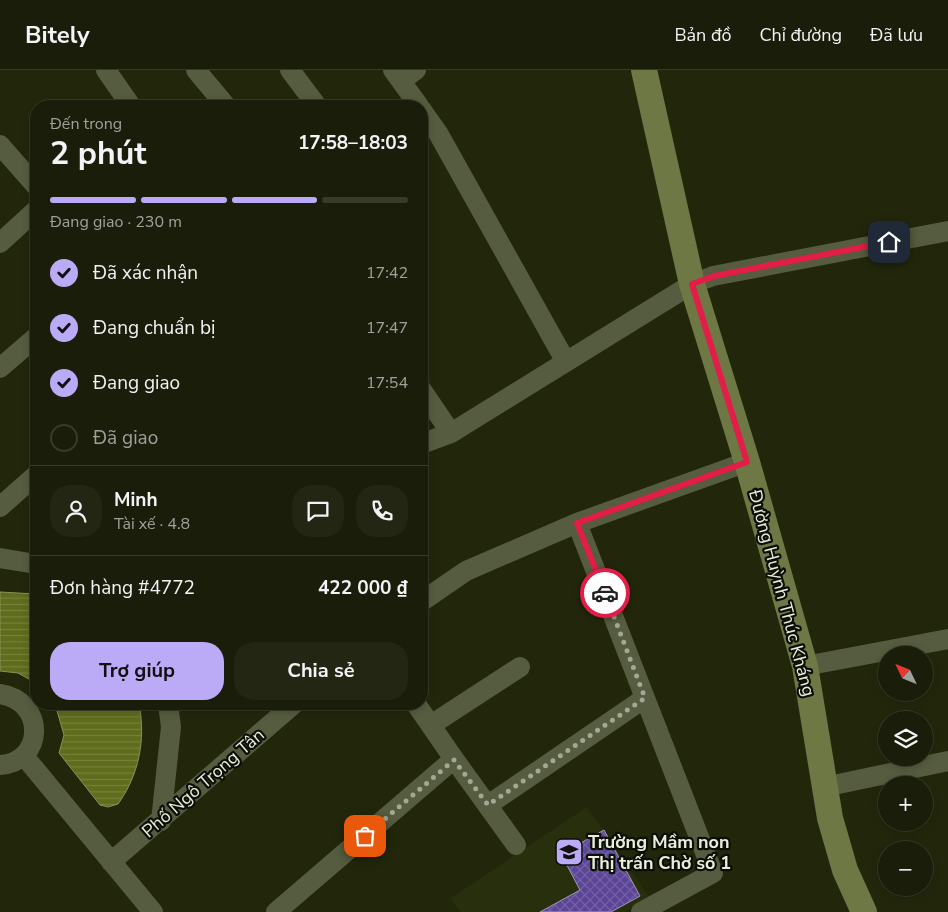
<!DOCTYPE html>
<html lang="vi">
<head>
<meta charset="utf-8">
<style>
	body { margin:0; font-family:"Nunito Sans",sans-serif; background:#232612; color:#f1f3f6; height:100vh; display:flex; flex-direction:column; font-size:19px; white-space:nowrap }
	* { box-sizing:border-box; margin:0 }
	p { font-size:16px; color:#9fa29c }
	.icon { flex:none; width:28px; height:28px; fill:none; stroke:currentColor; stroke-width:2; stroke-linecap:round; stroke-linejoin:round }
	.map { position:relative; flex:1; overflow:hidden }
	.sheet { position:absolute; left:30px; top:30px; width:398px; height:610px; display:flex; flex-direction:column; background:#1a1d09; border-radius:20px; box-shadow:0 2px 8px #0003,0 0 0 1px #383b2a }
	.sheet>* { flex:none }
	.needle { width:32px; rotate:313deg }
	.controls { position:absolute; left:878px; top:576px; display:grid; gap:10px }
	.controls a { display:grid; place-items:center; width:55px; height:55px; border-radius:50%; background:#1a1d09; box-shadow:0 2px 8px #0003,0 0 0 1px #383b2a; font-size:25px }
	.pin { position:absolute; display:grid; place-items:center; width:42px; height:42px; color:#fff; margin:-21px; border-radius:10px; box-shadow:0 2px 8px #0006 }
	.courier { position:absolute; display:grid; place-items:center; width:50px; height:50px; margin:-25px; border:4px solid #e11d48; border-radius:50%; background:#fff; color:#222; box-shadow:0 1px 6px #0007 }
	.overview em { font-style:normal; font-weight:700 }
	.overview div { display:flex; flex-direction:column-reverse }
	.overview { display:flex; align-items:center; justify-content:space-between; height:85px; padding:0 20px }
	h1 { font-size:32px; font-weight:700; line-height:38px }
	.bar { display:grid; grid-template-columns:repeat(4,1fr); gap:8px 5px; align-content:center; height:60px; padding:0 20px }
	.bar i { height:6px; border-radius:4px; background:#383b2a }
	.bar .active { background:#bbaaf6 }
	.bar p { grid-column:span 4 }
	.line { display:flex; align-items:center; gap:12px; padding:0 20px; border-top:1px solid #383b2a }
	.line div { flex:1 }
	.round { display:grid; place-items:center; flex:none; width:52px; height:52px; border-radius:20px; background:#232612 }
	ol { padding:0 20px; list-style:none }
	li { display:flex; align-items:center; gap:15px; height:55px }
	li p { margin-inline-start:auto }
	li .icon { padding:5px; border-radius:50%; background:#bbaaf6; color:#111; stroke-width:4 }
	li:last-child { color:#9fa29c }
	li i { width:28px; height:28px; border:2px solid #383b2a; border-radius:50% }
	.primary-button { display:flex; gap:10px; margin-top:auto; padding:10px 20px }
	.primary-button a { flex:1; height:58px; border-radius:20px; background:#bbaaf6; color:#111; font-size:20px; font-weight:700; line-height:58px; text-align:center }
	.primary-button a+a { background:#232612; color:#f1f3f6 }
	header { display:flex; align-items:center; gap:30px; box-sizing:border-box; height:70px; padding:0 25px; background:#1a1d09; border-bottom:1px solid #383b2a }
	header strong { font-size:24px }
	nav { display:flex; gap:28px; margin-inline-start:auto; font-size:18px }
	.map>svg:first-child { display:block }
	.built { fill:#282f0c }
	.water { fill:url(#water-rules); stroke:#889356 }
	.building { fill:url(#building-cross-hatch); stroke:#9e99b7 }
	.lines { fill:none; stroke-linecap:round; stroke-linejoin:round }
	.minor { stroke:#555c3f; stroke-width:20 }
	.major { stroke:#6d7844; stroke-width:26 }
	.done { stroke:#a3a894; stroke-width:5; stroke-dasharray:0 9 }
	.route { stroke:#e11d48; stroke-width:6 }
	.labels { text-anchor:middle; stroke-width:4.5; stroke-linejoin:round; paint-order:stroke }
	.street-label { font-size:18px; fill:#e9eddd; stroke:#0c0f05 }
	.poi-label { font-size:18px; font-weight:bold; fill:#e9eddd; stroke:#0c0f05; text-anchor:start }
</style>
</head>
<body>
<header>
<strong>Bitely</strong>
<nav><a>Bản đồ</a><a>Chỉ đường</a><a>Đã lưu</a></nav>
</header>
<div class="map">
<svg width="948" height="842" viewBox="0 0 948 842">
	<defs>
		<pattern id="water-rules" width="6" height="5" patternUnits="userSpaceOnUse" patternTransform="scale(1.25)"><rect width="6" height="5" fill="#5e6c1c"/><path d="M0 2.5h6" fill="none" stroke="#75813d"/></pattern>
		<pattern id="building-cross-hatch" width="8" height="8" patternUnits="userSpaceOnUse" patternTransform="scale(1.25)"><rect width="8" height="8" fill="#5c4597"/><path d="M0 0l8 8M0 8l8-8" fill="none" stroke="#7360a5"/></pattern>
	</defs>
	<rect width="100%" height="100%" fill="#22270c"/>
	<path class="built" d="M587,737L650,828L625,842H460L451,828Z"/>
	<path class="water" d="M0,522L36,524V613L18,603L0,601Z
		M55,634H139C146,669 139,705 118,734L108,737L100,735L59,683L64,665Z"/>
	<path class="building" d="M604,760L640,826L611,842H540L580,820L561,784Z"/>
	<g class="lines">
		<path class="minor" d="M106,0L131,36
			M196,0L226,36
			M290,0L317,36
			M393,0L419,36
			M401,11L416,0
			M421,39L438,63L566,292
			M0,75L36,116
			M0,173L36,140
			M0,298L36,267
			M421,319L451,363
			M421,374L451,363L692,214L713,206L948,161
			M0,437L36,405
			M0,488L36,494
			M421,532L466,501L577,453L747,392
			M805,596L948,569
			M0,624C46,631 45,692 0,695
			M416,634L454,689L516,775
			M431,655L520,597
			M24,686L153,842
			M824,717L948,691
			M488,735L645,628L577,453
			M161,751L171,657L168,634
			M111,792L294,634
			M276,842L454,689
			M641,842L713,803L645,628"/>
		<path class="major" d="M644,0L692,214L747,392L805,596L830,748L845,800L864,842"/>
	</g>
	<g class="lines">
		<path class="done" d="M365,766L454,690L488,735L645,628L605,523"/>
		<path class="route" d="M605,523L577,453L747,392L692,214L714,206L889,172"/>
	</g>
	<defs>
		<g id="school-square" transform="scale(1.4375)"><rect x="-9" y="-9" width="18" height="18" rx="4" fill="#bbaaf6" stroke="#0c0f05"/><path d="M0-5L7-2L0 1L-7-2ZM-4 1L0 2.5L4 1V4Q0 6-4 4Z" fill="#111"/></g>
	</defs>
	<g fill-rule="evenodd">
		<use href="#school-square" x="569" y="782"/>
	</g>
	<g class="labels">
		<g class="street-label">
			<text transform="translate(782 523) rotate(75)" y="6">Đường Huỳnh Thúc Kháng</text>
			<text transform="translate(203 713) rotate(-41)" y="6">Phố Ngô Trọng Tân</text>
		</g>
		<g class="poi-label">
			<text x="588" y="778">Trường Mầm non<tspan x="588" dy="21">Thị trấn Chờ số 1</tspan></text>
		</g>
	</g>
</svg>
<div class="controls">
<a><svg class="needle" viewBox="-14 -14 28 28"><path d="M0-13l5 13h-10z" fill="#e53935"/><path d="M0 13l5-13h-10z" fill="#9fa29c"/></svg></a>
<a><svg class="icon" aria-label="layers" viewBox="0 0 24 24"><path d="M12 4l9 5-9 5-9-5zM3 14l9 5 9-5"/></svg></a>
<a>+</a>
<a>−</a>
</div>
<div class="pin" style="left:365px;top:766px;background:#ea580c"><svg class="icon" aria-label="bag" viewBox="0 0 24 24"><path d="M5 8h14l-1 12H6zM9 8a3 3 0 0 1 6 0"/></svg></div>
<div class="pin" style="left:889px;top:172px;background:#1f2937"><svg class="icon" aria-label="home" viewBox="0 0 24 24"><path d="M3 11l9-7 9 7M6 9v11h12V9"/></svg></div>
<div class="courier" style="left:605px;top:523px"><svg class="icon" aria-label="car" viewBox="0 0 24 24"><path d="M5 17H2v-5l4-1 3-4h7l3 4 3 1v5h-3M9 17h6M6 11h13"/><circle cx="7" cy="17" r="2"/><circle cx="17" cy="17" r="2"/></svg></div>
<section class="sheet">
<div class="overview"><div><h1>2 phút</h1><p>Đến trong</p></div><em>17:58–18:03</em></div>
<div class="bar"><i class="active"></i><i class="active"></i><i class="active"></i><i></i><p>Đang giao · 230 m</p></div>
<ol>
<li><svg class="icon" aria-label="check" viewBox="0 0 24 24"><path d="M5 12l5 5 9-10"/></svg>Đã xác nhận<p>17:42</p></li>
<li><svg class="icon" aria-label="check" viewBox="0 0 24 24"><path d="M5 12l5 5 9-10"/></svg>Đang chuẩn bị<p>17:47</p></li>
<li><svg class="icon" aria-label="check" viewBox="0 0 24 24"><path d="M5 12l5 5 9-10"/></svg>Đang giao<p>17:54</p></li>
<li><i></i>Đã giao</li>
</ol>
<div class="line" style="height:90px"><a class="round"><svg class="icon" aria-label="person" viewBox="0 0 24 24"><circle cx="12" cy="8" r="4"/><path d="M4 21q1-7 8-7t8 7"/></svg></a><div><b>Minh</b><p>Tài xế · 4.8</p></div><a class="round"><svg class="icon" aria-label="chat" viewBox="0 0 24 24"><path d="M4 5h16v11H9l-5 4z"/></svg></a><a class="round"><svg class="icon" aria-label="phone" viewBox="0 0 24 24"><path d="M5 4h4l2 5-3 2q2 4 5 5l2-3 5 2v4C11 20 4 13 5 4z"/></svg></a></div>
<div class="line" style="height:65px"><div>Đơn hàng #4772</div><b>422 000 ₫</b></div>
<div class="primary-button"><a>Trợ giúp</a><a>Chia sẻ</a></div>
</section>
</div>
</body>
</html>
